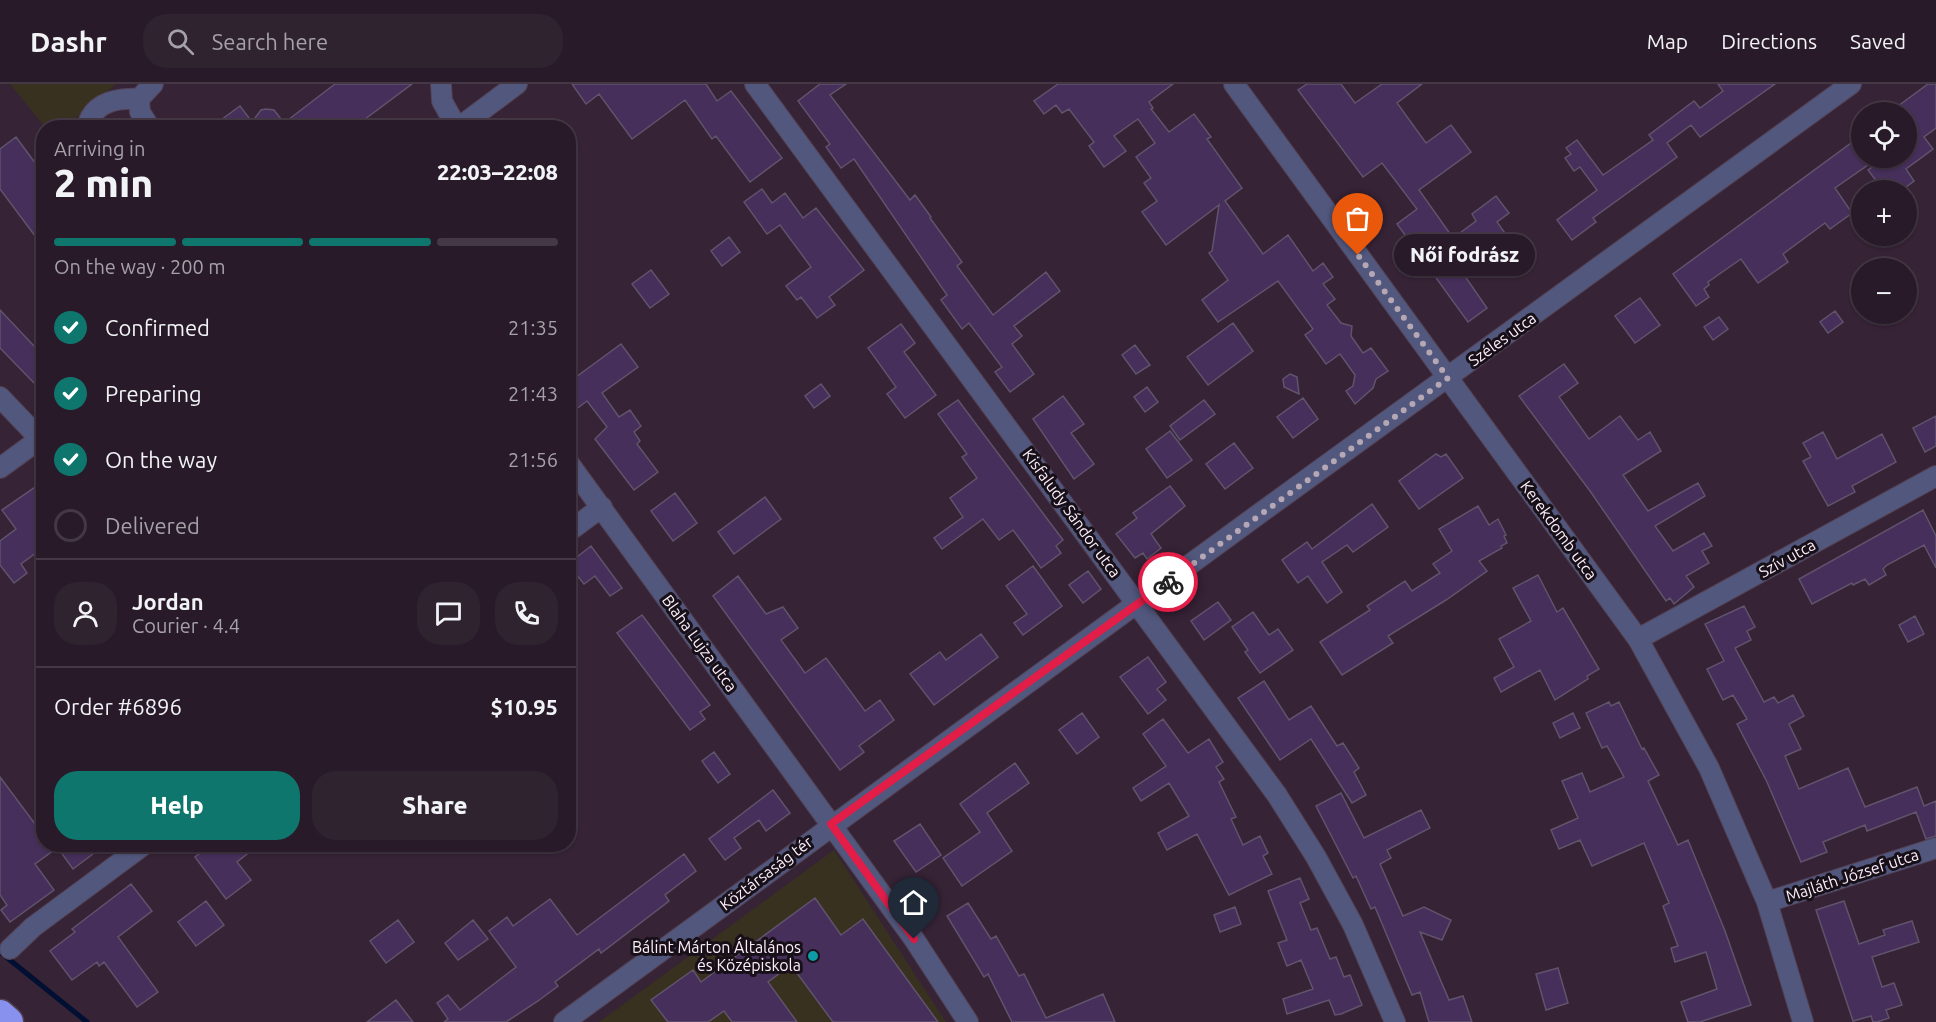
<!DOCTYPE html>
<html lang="en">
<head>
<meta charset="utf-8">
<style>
	body { margin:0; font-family:Ubuntu,sans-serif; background:#302330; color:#f1f3f6; height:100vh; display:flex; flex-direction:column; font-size:22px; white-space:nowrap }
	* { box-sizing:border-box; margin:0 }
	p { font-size:20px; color:#a5a1a8 }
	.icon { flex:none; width:33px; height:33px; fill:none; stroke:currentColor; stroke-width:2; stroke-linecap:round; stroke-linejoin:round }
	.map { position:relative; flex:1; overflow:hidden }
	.side { position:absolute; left:36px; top:36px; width:540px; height:732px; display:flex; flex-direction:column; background:#281a28; border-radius:24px; box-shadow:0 2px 4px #0004,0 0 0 2px #443845 }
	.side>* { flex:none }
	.fabs { position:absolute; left:1851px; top:18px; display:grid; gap:12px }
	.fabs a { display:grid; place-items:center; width:66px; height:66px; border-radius:50%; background:#281a28; box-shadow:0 2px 4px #0004,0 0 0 2px #443845; font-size:30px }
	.pin { position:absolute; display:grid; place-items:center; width:51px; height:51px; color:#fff; margin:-62px -26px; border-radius:50% 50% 50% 0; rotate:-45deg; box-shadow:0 0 6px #0007 }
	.pin .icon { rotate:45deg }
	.courier { position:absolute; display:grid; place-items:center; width:60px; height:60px; margin:-30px; border:4px solid #e11d48; border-radius:50%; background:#fff; color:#222; box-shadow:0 2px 8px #0007 }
	.bubble { position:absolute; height:42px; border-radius:21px; background:#281a28; box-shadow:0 2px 4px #0004,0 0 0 2px #443845; font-size:20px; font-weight:800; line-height:42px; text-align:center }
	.summary em { font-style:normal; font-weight:800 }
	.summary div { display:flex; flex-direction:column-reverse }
	.summary { display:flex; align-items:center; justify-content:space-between; height:102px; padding:0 18px }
	h1 { font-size:39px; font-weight:800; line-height:45px }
	.bar { display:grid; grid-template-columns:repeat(4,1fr); gap:9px 6px; align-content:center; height:72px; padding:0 18px }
	.bar i { height:8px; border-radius:4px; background:#443845 }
	.bar .active { background:#0f766e }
	.bar p { grid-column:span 4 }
	.line { display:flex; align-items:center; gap:15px; padding:0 18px; border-top:2px solid #443845 }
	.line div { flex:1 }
	.round { display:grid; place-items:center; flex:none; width:63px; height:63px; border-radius:24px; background:#302330 }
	ol { padding:0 18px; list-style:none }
	li { display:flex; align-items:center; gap:18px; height:66px }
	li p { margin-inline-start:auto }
	li .icon { padding:6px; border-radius:50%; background:#0f766e; color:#fff; stroke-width:4 }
	li:last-child { color:#a5a1a8 }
	li i { width:33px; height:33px; border:3px solid #443845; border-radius:50% }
	.action { display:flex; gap:12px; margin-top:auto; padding:12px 18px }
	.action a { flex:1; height:69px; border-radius:24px; background:#0f766e; color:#fff; font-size:24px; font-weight:800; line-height:69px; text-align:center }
	.action a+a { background:#302330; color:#f1f3f6 }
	header { display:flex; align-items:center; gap:36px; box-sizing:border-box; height:84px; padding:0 30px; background:#281a28; border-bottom:2px solid #443845 }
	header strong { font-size:28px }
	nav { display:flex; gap:33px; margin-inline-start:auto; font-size:21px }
	.search { width:420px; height:54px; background:#302330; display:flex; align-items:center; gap:15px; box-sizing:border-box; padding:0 21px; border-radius:24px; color:#a5a1a8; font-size:22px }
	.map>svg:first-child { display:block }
	.education { fill:#393120 }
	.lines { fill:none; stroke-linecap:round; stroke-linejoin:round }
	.stream { stroke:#000f32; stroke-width:5 }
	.building { fill:#462f5a; stroke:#60536c; stroke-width:1.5 }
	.minor-casing { stroke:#523f51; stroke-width:22 }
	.highway-casing { stroke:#523f51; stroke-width:33 }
	.minor { stroke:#52577d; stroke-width:20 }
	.highway { stroke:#8892ee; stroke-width:30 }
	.done { stroke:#b6a7b5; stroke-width:6; stroke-dasharray:0 10.8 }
	.route { stroke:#e11d48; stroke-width:8 }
	.culture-dot { fill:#0f9aa8; stroke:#181018; stroke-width:2 }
	.labels { text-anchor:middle; stroke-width:6; stroke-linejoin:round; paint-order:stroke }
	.street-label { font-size:16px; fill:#fbeefa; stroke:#181018 }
	.poi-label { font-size:16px; fill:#fbeefa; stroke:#181018; text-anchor:end }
</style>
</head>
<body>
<header>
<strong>Dashr</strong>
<div class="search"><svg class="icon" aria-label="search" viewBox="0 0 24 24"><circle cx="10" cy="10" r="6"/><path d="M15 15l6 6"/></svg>Search here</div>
<nav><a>Map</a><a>Directions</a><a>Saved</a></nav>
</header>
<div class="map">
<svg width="1936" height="938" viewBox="0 0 1936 938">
	<rect width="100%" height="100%" fill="#362336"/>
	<path class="education" d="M10,0H116L64,44L45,43Z
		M834,766L946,938H599Z"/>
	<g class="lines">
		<path class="stream" d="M0,868L87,938"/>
	</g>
	<path class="building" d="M335,0H412L353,44H210L240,22L252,38L261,26L266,25L274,26L284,39Z
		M572,0H706L717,17L731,7L782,74L750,98L716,52L712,55L685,16L632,55L599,10L586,20Z
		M820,0H846L830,11L910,116L915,111L931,133L930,134L962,178L957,182L993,231L1046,188L1060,207L1014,242L1022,252L1012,260L1034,290L1010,308L995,288L1002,283L969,239L962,245L941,216L947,211L854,75L841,84L826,63L830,60L798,17Z
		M1058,0H1173L1149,18L1153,24L1151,25L1169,48L1194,30L1211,53L1207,55L1242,104L1225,117L1263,170L1288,151L1313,187L1323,179L1333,193L1323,200L1335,215L1327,221L1341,239L1352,242L1351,252L1363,269L1371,264L1388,287L1376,295L1373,304L1355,320L1346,307L1353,302L1355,291L1340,270L1326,280L1305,251L1313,245L1278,197L1218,238L1202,216L1228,196L1209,169L1212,167L1219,121L1166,161L1142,128L1157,117L1144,99L1151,94L1136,73L1155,59L1138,35L1114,52L1126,67L1104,83L1089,62L1094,58L1069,25L1062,29L1056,21L1044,30L1034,17Z
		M1307,0H1341L1355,19L1382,0H1422L1397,19L1426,59L1451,41L1471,68L1419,106L1453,154L1476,137L1472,130L1496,112L1509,129L1497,138L1526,179L1515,187L1496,163L1462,188L1487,224L1468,238L1397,140L1417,125L1382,79L1363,93L1298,6Z
		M1718,0H1775L1700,53L1691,41L1667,59L1677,73L1593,134L1596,138L1572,156L1557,136L1597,106L1580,83L1574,87L1565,74L1571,70L1566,64L1577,56L1603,91L1653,56L1649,51L1694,17L1700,24L1723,7Z
		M1928,0H1936V44L1924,53L1933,65L1906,85L1914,97L1902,106H1883L1868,86L1881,77L1885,82L1896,74H1906V28H1890Z
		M1862,51V74H1878L1835,104L1852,129L1830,145L1825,139L1783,170L1788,178L1758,199L1741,175L1708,198L1709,201L1704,205L1709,213L1696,222L1673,190Z
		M16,53L44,91V164L0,105V65Z
		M762,105L772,119L785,109L803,134L816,124L864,186L829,213L835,221L817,234L801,213L797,216L786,202L811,183L780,141L767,150L744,118Z
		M729,153L740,168L722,182L711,167Z
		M651,186L669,210L650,224L632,200Z
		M1640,214L1660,241L1635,259L1615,232Z
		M0,226L34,262L44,253V291L35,300L0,264Z
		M1835,227L1843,238L1828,249L1820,238Z
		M1719,233L1728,245L1713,256L1704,243Z
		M1233,239L1253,267L1208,301L1187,273Z
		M901,240L915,259L904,268L936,311L905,334L887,310L896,303L868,264Z
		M621,260L638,283L602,309L619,333L630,326L641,342L634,348L640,357L637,360L658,388L634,406L595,355L607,343L587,317L575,326L568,316V299Z
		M1135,261L1150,281L1136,290L1122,271Z
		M1564,280L1578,299L1559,313L1589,355L1620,332L1638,356L1650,348L1661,367L1623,391L1648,427L1698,399L1705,412L1655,442L1673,467L1704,449L1712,462L1702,467L1709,479L1686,492L1694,503L1674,520L1670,514L1666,517L1590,407L1519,312Z
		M1290,290L1297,293L1299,310L1284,303L1283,295Z
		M821,300L830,312L814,324L805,312Z
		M1147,303L1158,318L1145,328L1134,313Z
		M1063,312L1084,340L1071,349L1094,380L1074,395L1033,335Z
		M1303,314L1318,335L1293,354L1277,333Z
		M958,316L1063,456L1056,462L1061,469L1041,484L1013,446L999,456L983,435L942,465L934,454L963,433L950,414L977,394L962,373L967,370L938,330Z
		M1204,316L1215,330L1180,356L1170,342Z
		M1936,332V362L1925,368L1913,344Z
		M1170,347L1192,376L1167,394L1146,365Z
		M1823,348L1837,375L1882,350L1896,378L1852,402L1855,408L1828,422L1803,377L1811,373L1803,359Z
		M1234,359L1253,384L1225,405L1206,380Z
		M1436,370L1441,373L1446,370L1463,394L1419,425L1399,397Z
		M44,397V463L21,480L27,489L14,499L0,481V457L16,445L2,426Z
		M1170,402L1185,422L1151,450L1161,464L1147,475L1143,469L1135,474L1116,450L1137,434L1133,429Z
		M675,409L697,439L673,457L651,427Z
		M765,413L781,435L734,470L718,448Z
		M1372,420L1388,443L1353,468L1347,461L1322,478L1342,508L1327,519L1308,492L1298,499L1282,476L1307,458L1312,465Z
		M1478,422L1489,441L1498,435L1506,451L1504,452L1507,459L1501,462L1502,464L1479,477L1487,487L1446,516L1388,552L1393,559L1342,591L1320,558L1370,526L1367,522L1405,497L1412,507L1440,489L1433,480L1452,467L1439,445Z
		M1923,426L1936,452V484L1924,461L1887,481L1883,485L1886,491L1869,501L1865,495L1853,501L1852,499L1812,520L1799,495Z
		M591,462L622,504L610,512L595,492L584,500L568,480Z
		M1033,482L1062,522L1023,551L1014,539L1027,530L1006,502Z
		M1088,487L1101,505L1083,519L1069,501Z
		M1538,491L1557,528L1563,524L1599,585L1587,592L1588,595L1555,616L1540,586L1501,608L1494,594L1514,583L1499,555L1531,537L1513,504Z
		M738,492L766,530L783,523L798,544L781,556L805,589L826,574L865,627L880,616L894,636L859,662L864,668L840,686L713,512Z
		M1218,518L1231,536L1204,556L1191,537Z
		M1744,522L1755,543L1747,547L1751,556L1735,564L1764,618L1774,613L1778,619L1793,611L1804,632L1789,640L1801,665L1785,672L1799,705L1848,684L1865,723L1917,703L1924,722L1936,717V752L1926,755L1916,728L1867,747L1865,741L1823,758L1827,768L1801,778L1767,698L1737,640L1747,635L1733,611L1723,616L1707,585L1724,577L1705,540Z
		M1253,528L1269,551L1278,545L1293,566L1260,589L1245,568L1248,566L1232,543Z
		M642,531L710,621L700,628L705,635L690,646L617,549Z
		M1915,532L1924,550L1908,558L1899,541Z
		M981,550L998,573L934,621L910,590L940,568L946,576Z
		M1148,573L1166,598L1157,605L1166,616L1148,630L1120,593Z
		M1264,597L1289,636L1311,622L1337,662L1343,659L1359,684L1354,688L1366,711L1352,719L1311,655L1280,676L1238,614Z
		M1609,618L1611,622L1619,618L1642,665L1644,664L1659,691L1648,697L1678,761L1688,756L1725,847L1751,921L1700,938H1688L1681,918L1717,905L1706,868L1675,878L1671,864L1678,862L1663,822L1669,819L1644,759L1592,782L1580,756L1559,765L1551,746L1578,734L1562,697L1582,689L1590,708L1624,693L1607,662L1602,664L1586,629Z
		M1082,629L1099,653L1077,670L1059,646Z
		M1573,629L1580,644L1560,654L1553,639Z
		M1163,635L1188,669L1209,655L1223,678L1216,683L1224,695L1219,698L1236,733L1231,735L1243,761L1260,752L1268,769L1263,772L1272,790L1229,811L1197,750L1167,766L1158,749L1189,732L1169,699L1141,717L1133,704L1166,682L1143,650Z
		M714,668L730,690L718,699L702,677Z
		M1015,679L1029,699L987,729L1012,767L962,802L943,774L980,748L960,720Z
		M0,693L44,752V760H50L54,766L35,780L54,806L10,838L1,826L7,821L0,811Z
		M773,706L790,729L766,747L759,736L734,754L741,764L725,776L709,755Z
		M1341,709L1364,754L1421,726L1430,744L1387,766L1391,774L1380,780L1403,832L1424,823L1451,836L1442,856L1420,848L1449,916L1463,912L1472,938H1429L1420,908L1412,911L1375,823L1371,825L1356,792L1353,794L1316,722Z
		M920,740L941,771L916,788L894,757Z
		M55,760H106L73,785Z
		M212,760H260L237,778L251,796L226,815L195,773Z
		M684,770L696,787L665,811L669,817L601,869L599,865L555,898L558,902L538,917L506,938H444L448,935L437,919L448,911L460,926L516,883L489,847L507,833L513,842L550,815L577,851Z
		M1300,794L1309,815L1300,819L1311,846L1317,844L1330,875L1336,873L1344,893L1350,891L1362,921L1341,930L1335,931L1329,916L1287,930L1283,915L1313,905L1301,876L1287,882L1278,859L1287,856L1268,807Z
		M131,800L152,827L118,853L158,908L137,923L104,878L99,882L97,878L72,896L50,867L75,848L72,845Z
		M815,814L841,851L863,835L938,938H833L791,881L768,898L797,938H732L724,927L708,938H668L651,916L693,886L701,898Z
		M206,817L224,841L196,862L178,838Z
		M1844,817L1859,860L1885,851L1883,846L1912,837L1919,858L1872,873L1882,903L1894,899L1902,921L1886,926L1889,934L1877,938H1873L1871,932L1853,937L1816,826Z
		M968,819L991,855L996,852L1019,892L1024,890L1046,934L1103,910L1115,938H1012L988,890L984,893L947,832Z
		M1235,823L1241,840L1220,848L1214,831Z
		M398,836L414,858L386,879L370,857Z
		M473,836L488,855L458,876L445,859Z
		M1558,884L1568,919L1546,926L1536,890Z
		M396,916L413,938H367Z"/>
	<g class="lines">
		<g class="minor-casing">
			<path id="minor" d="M441,0L442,17L457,44
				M755,0L1277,711L1316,773L1353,841L1395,938
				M1234,0L1638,555L1709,684L1767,818L1803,938
				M90,44L88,39C96,17 118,14 139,15
				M150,44L140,28L139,15L153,0
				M458,44L517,0
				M0,313L40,355
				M568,378L914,855L968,938
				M0,384L44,352
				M568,448L602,423
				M1638,555L1936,392
				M1767,818L1936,764
				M10,865L33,843L145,760
				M564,938C991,622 1422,313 1851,0"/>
		</g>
		<g class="highway-casing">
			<path id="highway" d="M0,931L8,938"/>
		</g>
		<use href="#minor" class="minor"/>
		<use href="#highway" class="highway"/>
	</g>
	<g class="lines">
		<path class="done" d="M1168,498L1448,294L1358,171"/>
		<path class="route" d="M914,855L831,740L1168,498"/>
	</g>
	<circle class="culture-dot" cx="813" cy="872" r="6"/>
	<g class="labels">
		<g class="street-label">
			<text transform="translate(1502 255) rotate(-36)" y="6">Széles utca</text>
			<text transform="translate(1072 429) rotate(54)" y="6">Kisfaludy Sándor utca</text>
			<text transform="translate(1559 446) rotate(54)" y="6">Kerekdomb utca</text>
			<text transform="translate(1787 474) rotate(-29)" y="6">Szív utca</text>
			<text transform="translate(700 559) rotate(54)" y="6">Blaha Lujza utca</text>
			<text transform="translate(766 789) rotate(-37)" y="6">Köztársaság tér</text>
			<text transform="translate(1852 791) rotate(-18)" y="6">Majláth József utca</text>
		</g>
		<g class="poi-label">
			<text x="801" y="869">Bálint Márton Általános<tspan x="801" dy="18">és Középiskola</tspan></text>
		</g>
	</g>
</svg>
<div class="fabs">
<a><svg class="icon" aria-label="locate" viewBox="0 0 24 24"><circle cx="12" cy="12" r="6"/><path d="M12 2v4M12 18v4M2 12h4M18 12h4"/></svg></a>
<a>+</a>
<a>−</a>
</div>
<div class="pin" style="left:1358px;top:171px;background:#ea580c"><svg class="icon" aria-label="bag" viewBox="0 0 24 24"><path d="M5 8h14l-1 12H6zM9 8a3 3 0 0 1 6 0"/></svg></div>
<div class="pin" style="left:914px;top:855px;background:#1f2937"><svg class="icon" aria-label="home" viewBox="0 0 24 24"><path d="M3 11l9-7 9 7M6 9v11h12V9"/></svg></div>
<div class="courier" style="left:1168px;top:498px"><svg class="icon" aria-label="bike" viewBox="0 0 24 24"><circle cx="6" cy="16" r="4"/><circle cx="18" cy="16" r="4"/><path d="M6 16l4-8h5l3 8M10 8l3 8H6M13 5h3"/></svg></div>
<div class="bubble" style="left:1394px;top:150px;width:141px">Női fodrász</div>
<section class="side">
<div class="summary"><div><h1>2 min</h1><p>Arriving in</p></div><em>22:03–22:08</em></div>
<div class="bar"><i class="active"></i><i class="active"></i><i class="active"></i><i></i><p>On the way · 200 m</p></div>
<ol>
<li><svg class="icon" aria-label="check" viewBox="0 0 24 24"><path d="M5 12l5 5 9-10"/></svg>Confirmed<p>21:35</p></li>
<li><svg class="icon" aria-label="check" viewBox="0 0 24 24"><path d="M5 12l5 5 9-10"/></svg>Preparing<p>21:43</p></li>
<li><svg class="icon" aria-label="check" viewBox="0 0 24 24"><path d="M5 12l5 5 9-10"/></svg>On the way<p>21:56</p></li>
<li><i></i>Delivered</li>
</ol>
<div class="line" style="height:108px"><a class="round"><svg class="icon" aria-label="person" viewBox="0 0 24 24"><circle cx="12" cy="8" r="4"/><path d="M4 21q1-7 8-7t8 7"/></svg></a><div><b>Jordan</b><p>Courier · 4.4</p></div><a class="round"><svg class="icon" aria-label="chat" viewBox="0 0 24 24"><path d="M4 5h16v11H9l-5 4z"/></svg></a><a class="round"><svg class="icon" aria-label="phone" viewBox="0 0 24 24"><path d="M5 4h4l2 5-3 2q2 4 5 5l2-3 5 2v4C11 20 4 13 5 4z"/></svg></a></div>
<div class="line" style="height:78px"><div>Order #6896</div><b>$10.95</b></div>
<div class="action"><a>Help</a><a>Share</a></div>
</section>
</div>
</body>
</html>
